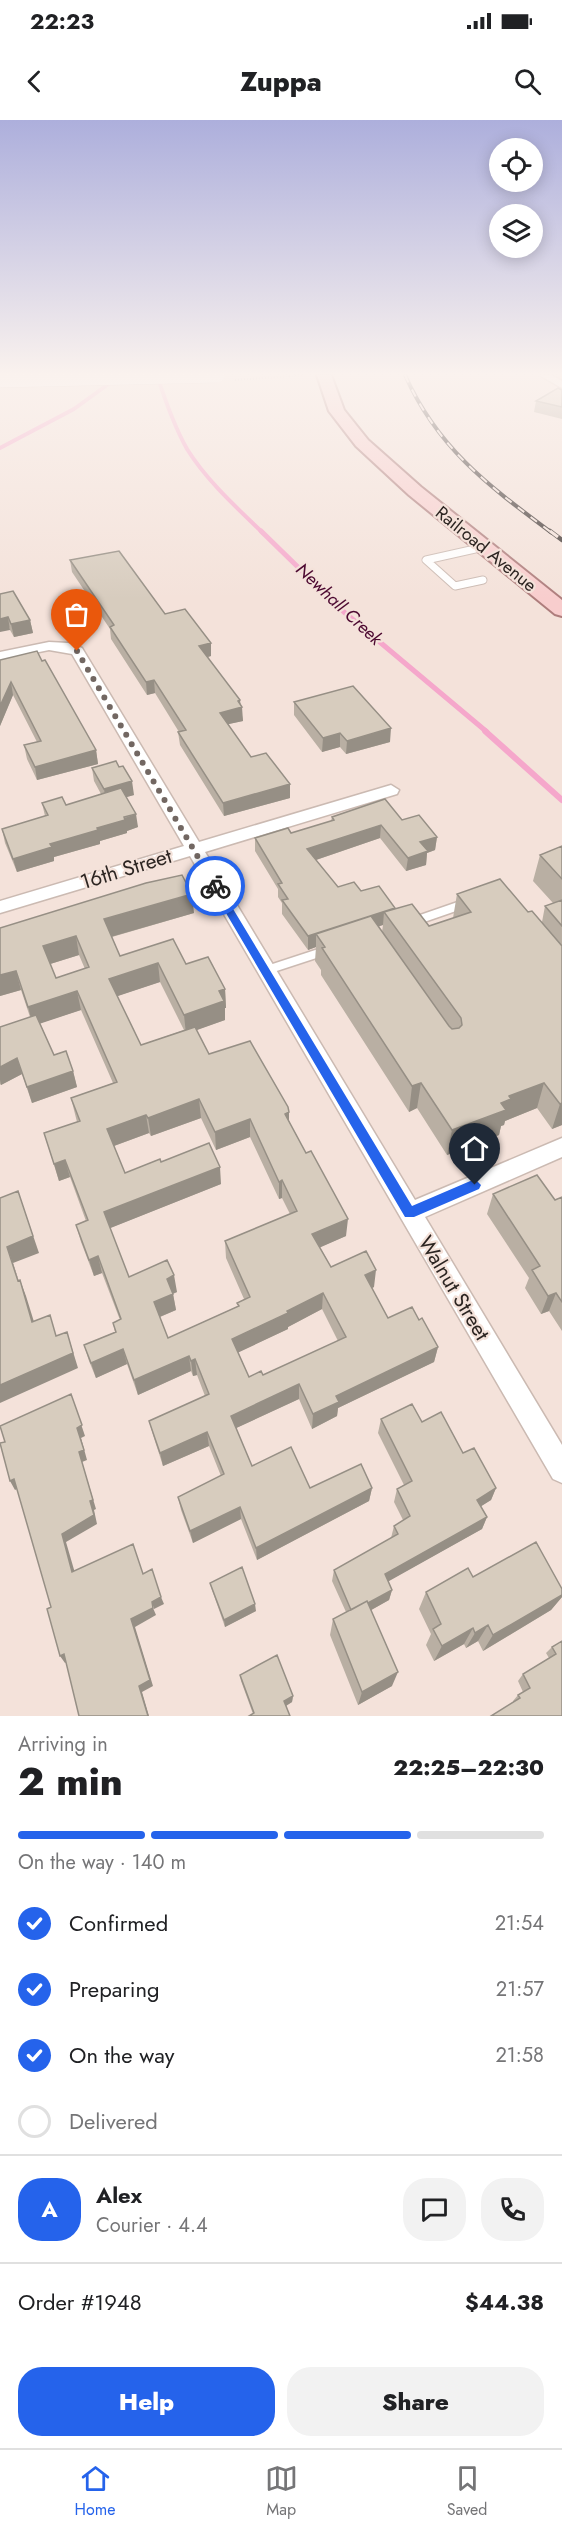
<!DOCTYPE html>
<html lang="en">
<head>
<meta charset="utf-8">
<style>
	body { margin:0; font-family:Jost,sans-serif; background:#f2f2f2; color:#202124; height:100vh; display:flex; flex-direction:column; font-size:22px; white-space:nowrap }
	* { box-sizing:border-box; margin:0 }
	p { font-size:20px; color:#757577 }
	.icon { flex:none; width:33px; height:33px; fill:none; stroke:currentColor; stroke-width:2; stroke-linecap:round; stroke-linejoin:round }
	.map { position:relative; height:1596px; overflow:hidden }
	.sheet { display:flex; flex-direction:column; background:#fff; flex:1 }
	.sheet>* { flex:none }
	.controls { position:absolute; left:489px; top:18px; display:grid; gap:12px }
	.controls a { display:grid; place-items:center; width:54px; height:54px; border-radius:50%; background:#fff; box-shadow:0 3px 15px #0003; font-size:30px }
	.pin { position:absolute; display:grid; place-items:center; width:51px; height:51px; color:#fff; margin:-62px -26px; border-radius:50% 50% 50% 0; rotate:-45deg; box-shadow:0 0 6px #0007 }
	.pin .icon { rotate:45deg }
	.courier { position:absolute; display:grid; place-items:center; width:60px; height:60px; margin:-30px; border:4px solid #2563eb; border-radius:50%; background:#fff; color:#222; box-shadow:0 2px 8px #0007 }
	.summary em { font-style:normal; font-weight:800 }
	.summary div { display:flex; flex-direction:column-reverse }
	.summary { display:flex; align-items:center; justify-content:space-between; height:102px; padding:0 18px }
	h1 { font-size:39px; font-weight:800; line-height:45px }
	.bar { display:grid; grid-template-columns:repeat(4,1fr); gap:9px 6px; align-content:center; height:72px; padding:0 18px }
	.bar i { height:8px; border-radius:4px; background:#e0e0e0 }
	.bar .current { background:#2563eb }
	.bar p { grid-column:span 4 }
	.line { display:flex; align-items:center; gap:15px; padding:0 18px; border-top:2px solid #e0e0e0 }
	.line div { flex:1 }
	.round { display:grid; place-items:center; flex:none; width:63px; height:63px; border-radius:24px; background:#f2f2f2 }
	ol { padding:0 18px; list-style:none }
	li { display:flex; align-items:center; gap:18px; height:66px }
	li p { margin-inline-start:auto }
	li .icon { padding:6px; border-radius:50%; background:#2563eb; color:#fff; stroke-width:4 }
	li:last-child { color:#757577 }
	li i { width:33px; height:33px; border:3px solid #e0e0e0; border-radius:50% }
	.cta { display:flex; gap:12px; margin-top:auto; padding:12px 18px }
	.cta a { flex:1; height:69px; border-radius:24px; background:#2563eb; color:#fff; font-size:24px; font-weight:800; line-height:69px; text-align:center }
	.cta a+a { background:#f2f2f2; color:#202124 }
	.status { display:flex; justify-content:space-between; align-items:center; height:42px; padding:0 30px; background:#fff; direction:ltr }
	.status svg { height:16px; fill:currentColor }
	header { display:flex; justify-content:space-between; align-items:center; height:78px; padding:0 18px; background:#fff; font-size:27px; font-weight:800 }
	.tabs { display:flex; justify-content:space-around; align-items:center; height:84px; border-top:2px solid #e0e0e0; background:#fff; font-size:16px; color:#757577 }
	.tabs a { display:grid; justify-items:center; gap:3px }
	.tabs .current { color:#2563eb }
	.map>svg:first-child { display:block }
	.lines { fill:none; stroke-linecap:round; stroke-linejoin:round }
	.stream-far2 { stroke:#f5a7cb; stroke-width:4 }
	.stream-far1 { stroke:#f5a7cb; stroke-width:5 }
	.stream { stroke:#f5a7cb; stroke-width:6 }
	.lane-far1-casing { stroke:#cbbab2; stroke-width:9 }
	.lane-casing { stroke:#cbbab2; stroke-width:11 }
	.street-casing { stroke:#cbbab2; stroke-width:3 }
	.primary-casing { stroke:#ae7d7c; stroke-width:4 }
	.lane-far1 { stroke:#fff; stroke-width:7 }
	.lane { stroke:#fff; stroke-width:8 }
	.street { fill:#fff; fill-rule:evenodd }
	.primary { fill:#f8cdcd; fill-rule:evenodd }
	.rail-far1-casing { stroke:#423936; stroke-width:4 }
	.rail-casing { stroke:#423936; stroke-width:4.5 }
	.rail-far1 { stroke:#f4e2da; stroke-width:2; stroke-dasharray:8; stroke-linecap:butt }
	.rail { stroke:#f4e2da; stroke-width:3; stroke-dasharray:10; stroke-linecap:butt }
	.secondary-bridge-casing { stroke:#cbbab2; stroke-width:16; stroke-linecap:butt }
	.path-bridge { stroke:#ab9d96; stroke-width:2; stroke-dasharray:1 2; stroke-linecap:butt }
	.secondary-bridge { stroke:#fff; stroke-width:15 }
	.wall { fill:#b9afa3; fill-rule:evenodd }
	.shaded-wall { fill:#968f85 }
	.building { fill:#d7ccbe; stroke:#968f85; stroke-width:1.5; fill-rule:evenodd }
	.route { fill:#2563eb }
	.done { stroke:#726762; stroke-width:6; stroke-dasharray:0 10.8 }
	.labels { text-anchor:middle; stroke-width:4.5; stroke-linejoin:round; paint-order:stroke }
	.far-street-label { font-size:18px; fill:#2c2522; stroke:#f4e2da }
	.far-water-label { font-size:18px; font-style:italic; fill:#4c0830; stroke:#f4e2da }
	.street-label { font-size:21px; fill:#2c2522; stroke:#f4e2da }
</style>
</head>
<body>
<div class="status"><b>22:23</b><svg viewBox="0 0 49 12"><path d="M0 12V9h3v3zM5 12V6h3v6zM10 12V3h3v9zM15 12V0h3v12zM26 1h20v11H26zM47 4h2v5h-2z"/></svg></div>
<header><svg class="icon" aria-label="back" viewBox="0 0 24 24"><path d="M15 5l-7 7 7 7"/></svg>Zuppa<svg class="icon" aria-label="search" viewBox="0 0 24 24"><circle cx="10" cy="10" r="6"/><path d="M15 15l6 6"/></svg></header>
<div class="map">
<svg width="562" height="1596" viewBox="0 0 562 1596">
	<rect width="100%" height="100%" fill="#f4e2da"/>
	<g class="lines">
		<path class="stream-far2" d="M157,255C165,280 174,306 187,329C207,361 236,387 263,413
			M0,328L74,289L114,260"/>
		<path class="stream-far1" d="M261,411L344,492L487,612"/>
		<path class="stream" d="M485,611L562,680"/>
		<g class="lane-far1-casing">
			<path id="lane-far1" d="M483,460L455,466L426,440L484,427"/>
		</g>
		<g class="lane-casing">
			<path id="lane" d="M412,802L464,784
				M267,850L325,831"/>
		</g>
		<g class="street-casing">
			<path id="street" d="M539,255H551L562,261V268Z
				M49,522L68,523L82,528L199,722L391,665L399,670L397,674L205,732L415,1080L562,1018V1037L425,1097L562,1325V1363L553,1359L190,736L0,793V781L184,726L72,534L49,530L0,540V532Z"/>
		</g>
		<g class="primary-casing">
			<path id="primary" d="M317,255H331L344,290L368,320L421,367L562,480V496L555,494L409,375L356,326L329,291Z"/>
		</g>
		<use href="#lane-far1" class="lane-far1"/>
		<use href="#lane" class="lane"/>
		<use href="#street" class="street"/>
		<use href="#primary" class="primary"/>
		<g class="rail-far1-casing">
			<path id="rail-far1" d="M405,255C438,329 489,366 552,413"/>
		</g>
		<g class="rail-casing">
			<path id="rail" d="M550,411L562,420"/>
		</g>
		<use href="#rail-far1" class="rail-far1"/>
		<use href="#rail" class="rail"/>
		<g class="secondary-bridge-casing">
			<path id="secondary-bridge" d="M0,260L217,255"/>
		</g>
		<path class="path-bridge" d="M235,260L305,255"/>
		<use href="#secondary-bridge" class="secondary-bridge"/>
	</g>
	<path class="wall" d="M562,270V299L534,292L536,281Z
		M70,440L165,494L211,523V536L208,537L240,585L243,601L228,604L251,637L290,664V678L224,696L180,625L178,612H179L155,573L147,575L111,519L110,509L72,452Z
		M0,474L30,500L33,513L14,517L10,510Z
		M0,540L96,630L98,644L37,660L27,639L24,625L37,622L13,575L0,606Z
		M294,582L390,622L346,634L340,627L322,632L294,595Z
		M92,648L134,675L126,677L138,707L127,711V713L100,721V724L54,737V741L17,752L5,723L2,709L45,696L42,683L66,685L101,674L94,661Z
		M332,697L402,700L437,717L435,730L427,733L426,745L406,751L380,718L316,740L338,767L361,771L429,806L453,798L457,774L528,792L542,802L545,786L553,783L533,761L540,735L562,726V1005L552,1009L537,988L505,1001L504,1005L501,1006L499,1015L447,1035L417,988L409,992L321,855V850L315,841L316,827L308,830L282,794V783L278,777V769L255,731V718L291,713L331,701ZM383,805L382,812L378,806Z
		M194,793L112,817L120,836L186,844L225,869L226,888H225V900L196,910L209,934L289,1001L346,1116L320,1127L331,1147L374,1167L372,1168L388,1198L419,1200L438,1227L434,1242L338,1288L337,1296L312,1309L299,1279L236,1308L252,1346L310,1368H372L369,1381L257,1440L241,1399L193,1423L181,1390L178,1377L221,1356L209,1326L163,1346L153,1315L149,1301L205,1276L197,1255L193,1256L191,1251L138,1275L127,1244L96,1258L89,1241L84,1225L115,1212L113,1203L120,1200L102,1153L94,1156L81,1122L76,1105L86,1101L70,1057L59,1061L44,1013L77,1002L71,978L113,963L81,890L40,903L54,935L73,951L77,967L32,983L22,954L1,965L0,964V907L30,897L21,870L0,876V808ZM79,835L85,849L56,858L50,844ZM160,862L184,910L141,925L117,876ZM201,998L216,1030L250,1017L279,1079L282,1078L290,1094L225,1121L226,1138L244,1179L237,1183L238,1186L168,1218L160,1197L176,1190L173,1174L177,1172L129,1157L110,1108L221,1064L161,1042L125,1053L114,1026L149,1013L151,1016ZM322,1189L338,1221L263,1255L249,1257L238,1232L288,1209V1207Z
		M493,1074L555,1080L562,1077V1211L549,1191L541,1194L525,1168L529,1158L487,1094Z
		M381,1299L422,1302L463,1333L496,1368L491,1380L481,1386L487,1397L482,1409L388,1461L392,1470L389,1480L371,1490L392,1566L358,1585L330,1515L333,1499L346,1492L332,1461L334,1450L391,1418L394,1406L403,1400L394,1382L397,1369L404,1365L378,1313Z
		M473,1457L562,1469V1477L551,1490L483,1531L478,1521L466,1528L464,1524L434,1541L426,1525L431,1514L419,1489L426,1472Z
		M210,1463L256,1491L225,1507L212,1470Z
		M562,1521V1596L513,1582V1581L518,1575L523,1572L518,1561L523,1554L549,1538L546,1533L552,1527Z
		M240,1555L293,1576L292,1582L286,1586L253,1594L241,1561Z"/>
	<path class="shaded-wall" d="M8,497L10,510L0,512V499Z
		M30,500L33,513L14,517L11,504Z
		M211,523V536L200,539L199,526Z
		M154,560L155,573L147,575L146,562Z
		M11,562L13,575L0,606V586Z
		M240,580L241,588L242,587L243,601L220,606V593Z
		M391,608L390,622L346,634L347,621Z
		M340,613V627L322,632L323,618Z
		M96,630L98,644L37,660L35,647Z
		M132,661L134,675L106,683L104,669Z
		M290,664V678L224,696L223,683Z
		M136,694L138,707L127,711V713L100,721V724L54,737V741L17,752L13,739L50,724Z
		M381,705L380,718L307,743V729Z
		M437,717L435,730L427,733L426,745L406,751L408,738L420,722Z
		M192,774L194,793L107,818L104,799Z
		M395,788L394,801L384,792L383,805L323,825L316,814V827L308,830V816Z
		M76,816L79,835L47,845L43,826Z
		M158,843L160,862L112,878L109,859Z
		M16,851L21,870L0,876V855Z
		M225,869L226,888H225V900L186,914L184,895L219,871Z
		M77,871L81,890L33,906L28,887Z
		M17,938L22,954L1,965L0,960V947Z
		M73,951L77,967L32,983L27,967Z
		M421,963L417,988L409,992L412,966Z
		M544,963L537,988L505,1001L504,1005L501,1006L499,1015L447,1035L452,1010L501,983L509,976Z
		M199,979L201,998L151,1016L148,998Z
		M562,983V1005L552,1009L560,984Z
		M289,992V1010L285,994Z
		M146,995L149,1013L111,1027L107,1009Z
		M250,999V1017L216,1030L215,1012Z
		M65,1040L70,1057L59,1061L54,1044Z
		M220,1047L221,1064L108,1109L104,1092Z
		M282,1060V1078L279,1079V1062Z
		M18,1071L39,1133L13,1143L24,1177L7,1127Z
		M348,1099L346,1116L312,1131V1114Z
		M98,1136L102,1153L94,1156L89,1140Z
		M376,1150L374,1167L363,1172L365,1155Z
		M174,1155L177,1172L169,1175L167,1159Z
		M20,1160L26,1176L39,1218L32,1202Z
		M323,1173L322,1189L288,1207V1209L233,1235L232,1219Z
		M556,1173L549,1191L541,1194L548,1176Z
		M173,1174L176,1190L157,1198L154,1182Z
		M67,1212L78,1248L0,1283V1265Z
		M438,1227L434,1242L338,1288L337,1296L312,1309L313,1294L336,1276Z
		M123,1229L127,1244L96,1258L91,1243Z
		M189,1236L191,1251L138,1275L134,1260Z
		M195,1239L197,1255L193,1256L191,1241Z
		M299,1264V1279L232,1310L231,1296Z
		M71,1274L85,1316L81,1318L87,1340L82,1342L96,1389L94,1390L97,1404L66,1422L77,1460L72,1452L62,1414L79,1332L77,1308Z
		M207,1312L209,1326L163,1346L160,1333Z
		M14,1359L19,1368L15,1370L10,1361Z
		M372,1368L369,1381L257,1440L256,1428Z
		M496,1368L491,1380L472,1392L477,1380Z
		M240,1387L241,1399L193,1423L190,1411Z
		M487,1397L482,1409L382,1465L385,1454Z
		M392,1470L389,1480L350,1502L351,1492Z
		M562,1475V1477L551,1490L483,1531L493,1515Z
		M161,1477L164,1484L154,1489L152,1482Z
		M255,1484L256,1491L225,1507L224,1500Z
		M153,1488L156,1495L135,1507L153,1566L142,1572L149,1596H148L139,1566L131,1499Z
		M488,1505L478,1521L466,1528L475,1513Z
		M473,1508L464,1524L434,1541L442,1526Z
		M64,1534L69,1541L65,1543L60,1536Z
		M398,1552L392,1566L358,1585L362,1572Z
		M293,1576L292,1582L284,1587V1581Z"/>
	<path class="building" d="M558,268L562,270V287L536,281Z
		M119,431L165,494L185,489L211,523L199,526L240,580L238,581L242,587L220,593L251,637L266,633L290,664L223,683L178,612L186,610L154,560L146,562L110,507L114,505L70,440Z
		M13,471L30,500L11,504L8,497L0,499V474Z
		M37,531L42,541L45,540L96,630L35,647L24,625L41,621L11,562L0,586V540Z
		M353,566L391,608L347,621L340,613L323,618L294,582Z
		M116,641L119,647L123,646L132,661L104,669L92,648Z
		M121,668L136,694L124,697L125,700L97,708L98,710L50,724L52,727L13,739L2,709L48,695L42,683L62,677L66,685Z
		M385,679L402,700L419,695L437,717L420,722L428,731L408,738L381,705L307,729L338,767L354,762L361,771L379,766L395,788L308,816L282,780L288,779L278,764L282,763L255,718L288,708L291,713L334,700L332,697Z
		M562,726V759L540,735Z
		M182,755L192,774L104,799L120,836L173,819L186,844L208,837L225,869L219,871L224,881L184,895L158,843L109,859L141,925L195,907L209,934L250,921L288,987L289,992L285,994L306,1033L311,1031L348,1099L312,1114L331,1147L366,1131L376,1150L365,1155L388,1198L412,1187L419,1200L422,1198L438,1227L336,1276L339,1282L313,1294L299,1264L231,1296L252,1346L291,1327L310,1368L361,1344L372,1368L256,1428L240,1387L190,1411L178,1377L224,1354L207,1312L160,1333L149,1301L209,1274L195,1239L191,1241L189,1236L134,1260L123,1229L91,1243L84,1225L116,1212L113,1203L121,1199L98,1136L89,1140L76,1105L88,1100L65,1040L54,1044L44,1013L80,1001L71,978L117,962L77,871L28,887L16,851L0,855V808L146,763ZM76,816L89,847L56,858L43,826ZM199,979L215,1012L250,999L279,1062L282,1060L297,1091L225,1121L250,1177L237,1183L239,1186L168,1218L154,1182L173,1174L167,1159L174,1155L167,1140L129,1157L104,1092L220,1047L209,1023L161,1042L160,1039L125,1053L107,1009L146,995L148,998ZM323,1173L346,1217L263,1255L261,1251L249,1257L232,1219L288,1193L287,1191Z
		M500,759L528,792L532,791L562,826V983L560,984L544,963L509,976L511,979L501,983L506,990L452,1010L421,963L412,966L322,828L325,827L316,814L371,796L449,906L452,909L459,908L462,905L461,898L384,792L412,784L429,806L471,792L457,774Z
		M562,780V806L545,786Z
		M36,895L54,935L66,931L73,951L27,967L17,938L0,947V907Z
		M537,1055L555,1080L562,1077V1182L556,1173L548,1176L532,1150L540,1146L493,1074Z
		M18,1071L33,1116L7,1127L18,1161L20,1160L32,1202L50,1195L56,1216L67,1212L73,1233L0,1265V1078Z
		M71,1274L82,1305L77,1308L84,1330L79,1332L93,1380L90,1381L94,1395L62,1414L72,1452L133,1424L143,1454L152,1449L161,1477L152,1482L153,1488L131,1499L150,1560L139,1566L148,1596H79L64,1534L60,1536L47,1489L51,1487L14,1359L10,1361L0,1323L5,1322L0,1306Z
		M412,1284L422,1302L441,1292L463,1333L474,1328L496,1368L477,1380L487,1397L385,1454L392,1470L368,1483L367,1481L351,1490L334,1450L398,1414L394,1406L410,1396L397,1369L412,1361L381,1299Z
		M536,1422L562,1469V1475L493,1515L488,1505L475,1513L473,1508L442,1526L433,1509L441,1504L426,1472L468,1448L473,1457Z
		M242,1447L255,1484L224,1500L210,1463Z
		M367,1481L398,1552L362,1572L333,1499Z
		M562,1521V1596H491L520,1578L518,1575L530,1568L523,1554L556,1534L552,1527Z
		M277,1535L293,1576L284,1581L290,1596H249L254,1593L240,1555Z"/>
	<linearGradient id="sky" x2="0" y2="1"><stop stop-color="#adafdc"/><stop offset="0.53" stop-color="#faf2ee"/><stop offset="1" stop-color="#faf2ee" stop-opacity="0"/></linearGradient>
	<rect width="562" height="479" fill="url(#sky)"/>
	<path class="route" d="M215,763L218,764L412,1086L475,1059L481,1065L479,1069L414,1097H405L210,766Z"/>
	<g class="lines">
		<path class="done" d="M77,531L215,766"/>
	</g>
	<g class="labels">
		<g class="far-street-label">
			<text transform="translate(486 429) rotate(39)" y="6">Railroad Avenue</text>
		</g>
		<g class="far-water-label">
			<text transform="translate(339 484) rotate(43)" y="6">Newhall Creek</text>
		</g>
		<g class="street-label">
			<text transform="translate(126 749) rotate(-17)" y="7">16th Street</text>
			<text transform="translate(454 1168) rotate(59)" y="7">Walnut Street</text>
		</g>
	</g>
</svg>
<div class="controls">
<a><svg class="icon" aria-label="locate" viewBox="0 0 24 24"><circle cx="12" cy="12" r="6"/><path d="M12 2v4M12 18v4M2 12h4M18 12h4"/></svg></a>
<a><svg class="icon" aria-label="layers" viewBox="0 0 24 24"><path d="M12 4l9 5-9 5-9-5zM3 14l9 5 9-5"/></svg></a>
</div>
<div class="pin" style="left:77px;top:531px;background:#ea580c"><svg class="icon" aria-label="bag" viewBox="0 0 24 24"><path d="M5 8h14l-1 12H6zM9 8a3 3 0 0 1 6 0"/></svg></div>
<div class="pin" style="left:475px;top:1065px;background:#1f2937"><svg class="icon" aria-label="home" viewBox="0 0 24 24"><path d="M3 11l9-7 9 7M6 9v11h12V9"/></svg></div>
<div class="courier" style="left:215px;top:766px"><svg class="icon" aria-label="bike" viewBox="0 0 24 24"><circle cx="6" cy="16" r="4"/><circle cx="18" cy="16" r="4"/><path d="M6 16l4-8h5l3 8M10 8l3 8H6M13 5h3"/></svg></div>
</div>
<section class="sheet">
<div class="summary"><div><h1>2 min</h1><p>Arriving in</p></div><em>22:25–22:30</em></div>
<div class="bar"><i class="current"></i><i class="current"></i><i class="current"></i><i></i><p>On the way · 140 m</p></div>
<ol>
<li><svg class="icon" aria-label="check" viewBox="0 0 24 24"><path d="M5 12l5 5 9-10"/></svg>Confirmed<p>21:54</p></li>
<li><svg class="icon" aria-label="check" viewBox="0 0 24 24"><path d="M5 12l5 5 9-10"/></svg>Preparing<p>21:57</p></li>
<li><svg class="icon" aria-label="check" viewBox="0 0 24 24"><path d="M5 12l5 5 9-10"/></svg>On the way<p>21:58</p></li>
<li><i></i>Delivered</li>
</ol>
<div class="line" style="height:108px"><b class="round" style="background:#2563eb;color:#fff">A</b><div><b>Alex</b><p>Courier · 4.4</p></div><a class="round"><svg class="icon" aria-label="chat" viewBox="0 0 24 24"><path d="M4 5h16v11H9l-5 4z"/></svg></a><a class="round"><svg class="icon" aria-label="phone" viewBox="0 0 24 24"><path d="M5 4h4l2 5-3 2q2 4 5 5l2-3 5 2v4C11 20 4 13 5 4z"/></svg></a></div>
<div class="line" style="height:78px"><div>Order #1948</div><b>$44.38</b></div>
<div class="cta"><a>Help</a><a>Share</a></div>
</section>
<nav class="tabs">
<a class="current"><svg class="icon" aria-label="home" viewBox="0 0 24 24"><path d="M3 11l9-7 9 7M6 9v11h12V9"/></svg>Home</a>
<a><svg class="icon" aria-label="map" viewBox="0 0 24 24"><path d="M3 6l6-2 6 2 6-2v14l-6 2-6-2-6 2zM9 4v14M15 6v14"/></svg>Map</a>
<a><svg class="icon" aria-label="saved" viewBox="0 0 24 24"><path d="M7 4h10v16l-5-4-5 4z"/></svg>Saved</a>
</nav>
</body>
</html>
